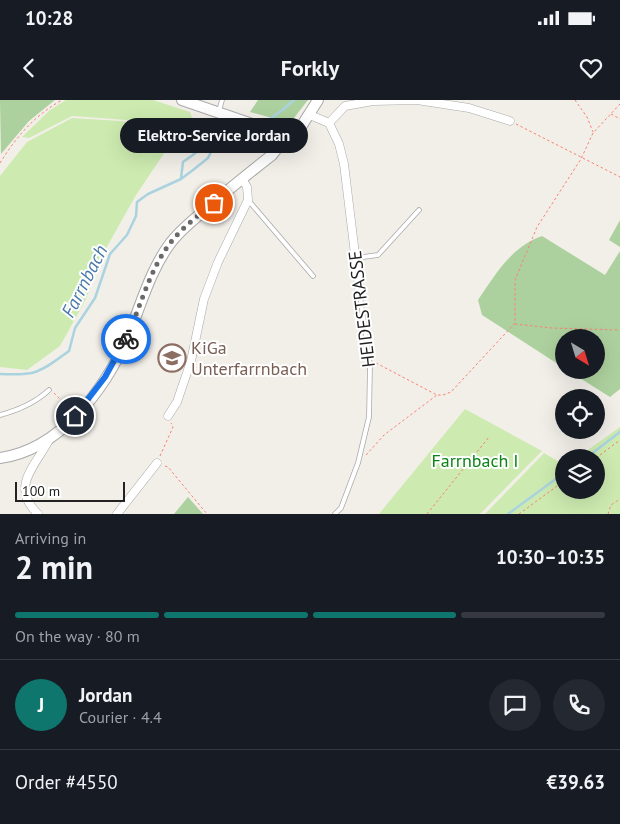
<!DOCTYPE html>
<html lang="en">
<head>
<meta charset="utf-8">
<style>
	body { margin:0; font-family:"PT Sans",sans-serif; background:#242831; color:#f1f3f6; height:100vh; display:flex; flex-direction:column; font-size:19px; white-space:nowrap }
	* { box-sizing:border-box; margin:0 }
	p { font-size:16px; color:#9ea1a6 }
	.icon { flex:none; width:28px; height:28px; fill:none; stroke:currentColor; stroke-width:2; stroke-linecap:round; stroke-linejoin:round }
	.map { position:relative; height:414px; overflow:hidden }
	.details { display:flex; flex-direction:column; background:#171b24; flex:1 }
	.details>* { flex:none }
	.needle { width:32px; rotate:142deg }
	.controls { position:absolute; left:555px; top:229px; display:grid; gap:10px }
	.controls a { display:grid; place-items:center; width:50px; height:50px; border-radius:50%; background:#171b24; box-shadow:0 5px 20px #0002; font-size:25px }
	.scale { position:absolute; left:15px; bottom:12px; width:110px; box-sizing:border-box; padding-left:5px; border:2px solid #222; border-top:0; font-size:14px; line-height:18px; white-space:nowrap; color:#222; -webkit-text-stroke:4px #fff; paint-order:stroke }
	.pin { position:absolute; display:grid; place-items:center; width:42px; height:42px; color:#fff; margin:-21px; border:2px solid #fff; border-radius:50%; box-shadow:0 1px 5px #0007 }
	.courier { position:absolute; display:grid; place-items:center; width:50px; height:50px; margin:-25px; border:4px solid #1a73e8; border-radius:50%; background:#fff; color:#222; box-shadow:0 1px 6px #0007 }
	.bubble { position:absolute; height:35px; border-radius:18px; background:#171b24; box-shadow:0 5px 20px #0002; font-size:16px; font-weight:700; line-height:35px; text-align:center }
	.headline em { font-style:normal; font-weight:700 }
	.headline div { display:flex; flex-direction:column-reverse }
	.headline { display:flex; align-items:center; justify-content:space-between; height:85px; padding:0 15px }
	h1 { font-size:32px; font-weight:700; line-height:38px }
	.bar { display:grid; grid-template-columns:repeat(4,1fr); gap:8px 5px; align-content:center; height:60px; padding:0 15px }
	.bar i { height:6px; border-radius:4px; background:#363941 }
	.bar .active { background:#0f766e }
	.bar p { grid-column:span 4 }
	.line { display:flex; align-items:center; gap:12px; padding:0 15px; border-top:1px solid #363941 }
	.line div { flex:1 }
	.round { display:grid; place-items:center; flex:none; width:52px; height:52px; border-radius:26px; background:#242831 }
	.status { display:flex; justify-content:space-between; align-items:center; height:35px; padding:0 25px; background:#171b24; direction:ltr }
	.status svg { height:14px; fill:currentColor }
	header { display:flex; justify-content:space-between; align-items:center; height:65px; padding:0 15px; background:#171b24; font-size:22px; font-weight:700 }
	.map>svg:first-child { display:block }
	.grass { fill:#cdebb0 }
	.forest { fill:#add19e }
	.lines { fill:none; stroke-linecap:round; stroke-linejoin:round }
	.stream { stroke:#aad3df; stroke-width:2.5 }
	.service-casing { stroke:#a9a9a9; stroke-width:5.5 }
	.minor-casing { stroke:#a9a9a9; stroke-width:9 }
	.tertiary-casing { stroke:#a9a9a9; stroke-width:12 }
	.path { stroke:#fa8072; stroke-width:1; stroke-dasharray:2.5 2.5; stroke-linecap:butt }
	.service { stroke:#fff; stroke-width:4 }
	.minor { stroke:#fff; stroke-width:8 }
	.tertiary { stroke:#fff; stroke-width:10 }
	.done { stroke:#6b6a68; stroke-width:5; stroke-dasharray:0 9 }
	.route { stroke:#1a73e8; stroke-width:6 }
	.labels { text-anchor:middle; stroke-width:4; stroke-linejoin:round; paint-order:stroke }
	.street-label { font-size:18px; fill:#222; stroke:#fff }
	.education-label { font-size:18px; fill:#785e54; stroke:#fff; text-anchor:start }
	.park-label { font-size:18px; fill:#0c8416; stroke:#fff }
	.water-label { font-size:19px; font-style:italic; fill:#4a7aab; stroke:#fff }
</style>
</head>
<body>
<div class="status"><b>10:28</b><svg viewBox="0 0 49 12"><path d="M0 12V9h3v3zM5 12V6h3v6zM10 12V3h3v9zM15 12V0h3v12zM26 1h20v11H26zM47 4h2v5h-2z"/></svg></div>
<header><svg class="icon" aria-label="back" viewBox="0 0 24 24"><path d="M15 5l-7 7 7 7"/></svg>Forkly<svg class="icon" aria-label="heart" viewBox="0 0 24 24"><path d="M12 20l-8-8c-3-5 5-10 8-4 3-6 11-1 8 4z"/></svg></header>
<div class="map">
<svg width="620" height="414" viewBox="0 0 620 414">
	<rect width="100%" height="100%" fill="#f2efe9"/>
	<path class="grass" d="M66,0H153L190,12L201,40L173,41L154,22L72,16L29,38L22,37L50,10Z
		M72,18L152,23L171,43L136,95L104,152L85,201L60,246L27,270L0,267V76L27,42Z
		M465,309L542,351L480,414H379Z
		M620,327V414H485L544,353L564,365V390H596V358L578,357Z"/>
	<path class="forest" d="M0,0H55L29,21L1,54Z
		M258,0H308L290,23L250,12Z
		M620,120V147L609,140Z
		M542,136L605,175L620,151V289L610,297L567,270H596V238H564V268L482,215L478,200C496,174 511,147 542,136Z
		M188,397L203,414H174Z"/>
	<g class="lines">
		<path class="stream" d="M261,25L281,11L294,0
			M236,42L239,29
			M181,78L183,62L201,49L213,48
			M0,274C37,276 40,272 69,251L75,228L95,198L110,154L127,135L136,116L137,102L148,94L181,79L193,70L208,58L213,48L223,41L236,42L254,29
			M586,358L620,332
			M508,414L564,373"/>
		<g class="service-casing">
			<path id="service" d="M219,11L222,0
				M248,100L313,176
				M356,158L378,155L419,110
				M0,315C19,310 35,303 49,290
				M335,414L341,408L358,363L369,317L370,265L360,196"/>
		</g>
		<g class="minor-casing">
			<path id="minor" d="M310,15L329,23L339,44L344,64L360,195
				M329,23L345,6L373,1L417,0L469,8L510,21
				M168,316L177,302L191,261L204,199L218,162L248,100L247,87L242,79
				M38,414C9,386 36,366 50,338
				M117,414L157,363"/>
		</g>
		<g class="tertiary-casing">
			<path id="tertiary" d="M182,0L284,35L299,30L318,0
				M0,358C59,350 105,290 127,238C141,206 149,173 169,145C179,131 192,121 204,111C226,91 249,73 272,55L279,46L284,35"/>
		</g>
		<path class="path" d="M575,0L587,17L593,32
			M611,14L620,19
			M516,24L620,77
			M0,63C16,37 35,15 62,0
			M515,224L552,228L620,230
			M376,263L437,295H443L451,292L515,223V180L537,127L581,59L593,33L620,4
			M54,293L61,300
			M366,355L384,335L437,295
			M160,356L173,327L171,323
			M596,358L620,340
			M165,366L168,367L207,414
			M427,414L489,337
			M519,414L564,381
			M608,414L611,405L620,399"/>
		<use href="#service" class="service"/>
		<use href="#minor" class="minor"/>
		<use href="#tertiary" class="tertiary"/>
	</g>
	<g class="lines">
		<path class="done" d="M126,239C142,204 150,165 176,136C187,124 201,113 214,103"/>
		<path class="route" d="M75,316L105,277L126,239"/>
	</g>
	<defs>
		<g id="school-ring" transform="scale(1.4375)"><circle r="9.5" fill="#fff" stroke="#8d6e63" stroke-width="1.5"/><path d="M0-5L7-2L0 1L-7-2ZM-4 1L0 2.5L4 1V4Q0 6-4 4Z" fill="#8d6e63"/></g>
	</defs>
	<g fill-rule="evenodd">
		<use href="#school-ring" x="172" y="258"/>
	</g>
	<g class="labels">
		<g class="street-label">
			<text transform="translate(362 209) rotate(-97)" y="6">HEIDESTRASSE</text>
		</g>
		<g class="education-label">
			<text x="191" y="254">KiGa<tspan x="191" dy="21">Unterfarrnbach</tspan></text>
		</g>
		<g class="park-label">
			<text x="475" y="367">Farrnbach I</text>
		</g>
		<g class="water-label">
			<text transform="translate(84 181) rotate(-63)" y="7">Farrnbach</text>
		</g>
	</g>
</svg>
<div class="controls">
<a><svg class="needle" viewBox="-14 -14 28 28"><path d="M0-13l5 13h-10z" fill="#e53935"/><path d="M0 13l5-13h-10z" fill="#9ea1a6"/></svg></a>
<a><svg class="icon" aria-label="locate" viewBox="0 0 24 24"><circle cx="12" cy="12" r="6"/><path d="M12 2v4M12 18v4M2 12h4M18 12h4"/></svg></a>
<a><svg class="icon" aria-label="layers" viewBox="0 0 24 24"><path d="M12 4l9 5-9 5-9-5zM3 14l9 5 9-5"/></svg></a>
</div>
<div class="scale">100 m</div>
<div class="pin" style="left:214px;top:103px;background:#ea580c"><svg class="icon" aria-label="bag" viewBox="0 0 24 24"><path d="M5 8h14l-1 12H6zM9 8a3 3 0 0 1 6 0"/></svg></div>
<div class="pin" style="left:75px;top:316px;background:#1f2937"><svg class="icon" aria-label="home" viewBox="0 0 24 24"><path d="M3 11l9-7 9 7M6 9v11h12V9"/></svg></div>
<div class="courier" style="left:126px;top:239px"><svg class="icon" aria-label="bike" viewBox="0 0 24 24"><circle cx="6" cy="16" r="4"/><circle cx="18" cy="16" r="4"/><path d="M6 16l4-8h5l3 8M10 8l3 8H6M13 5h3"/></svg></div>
<div class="bubble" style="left:120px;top:18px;width:188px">Elektro-Service Jordan</div>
</div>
<section class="details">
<div class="headline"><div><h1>2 min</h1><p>Arriving in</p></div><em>10:30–10:35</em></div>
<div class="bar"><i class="active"></i><i class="active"></i><i class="active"></i><i></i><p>On the way · 80 m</p></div>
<div class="line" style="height:90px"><b class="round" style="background:#0f766e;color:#fff">J</b><div><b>Jordan</b><p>Courier · 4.4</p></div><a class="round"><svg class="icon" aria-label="chat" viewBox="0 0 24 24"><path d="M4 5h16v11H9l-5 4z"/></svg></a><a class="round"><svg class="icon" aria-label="phone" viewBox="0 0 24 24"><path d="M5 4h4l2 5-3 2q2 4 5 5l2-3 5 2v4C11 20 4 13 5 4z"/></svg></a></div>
<div class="line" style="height:65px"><div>Order #4550</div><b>€39.63</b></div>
</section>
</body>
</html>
